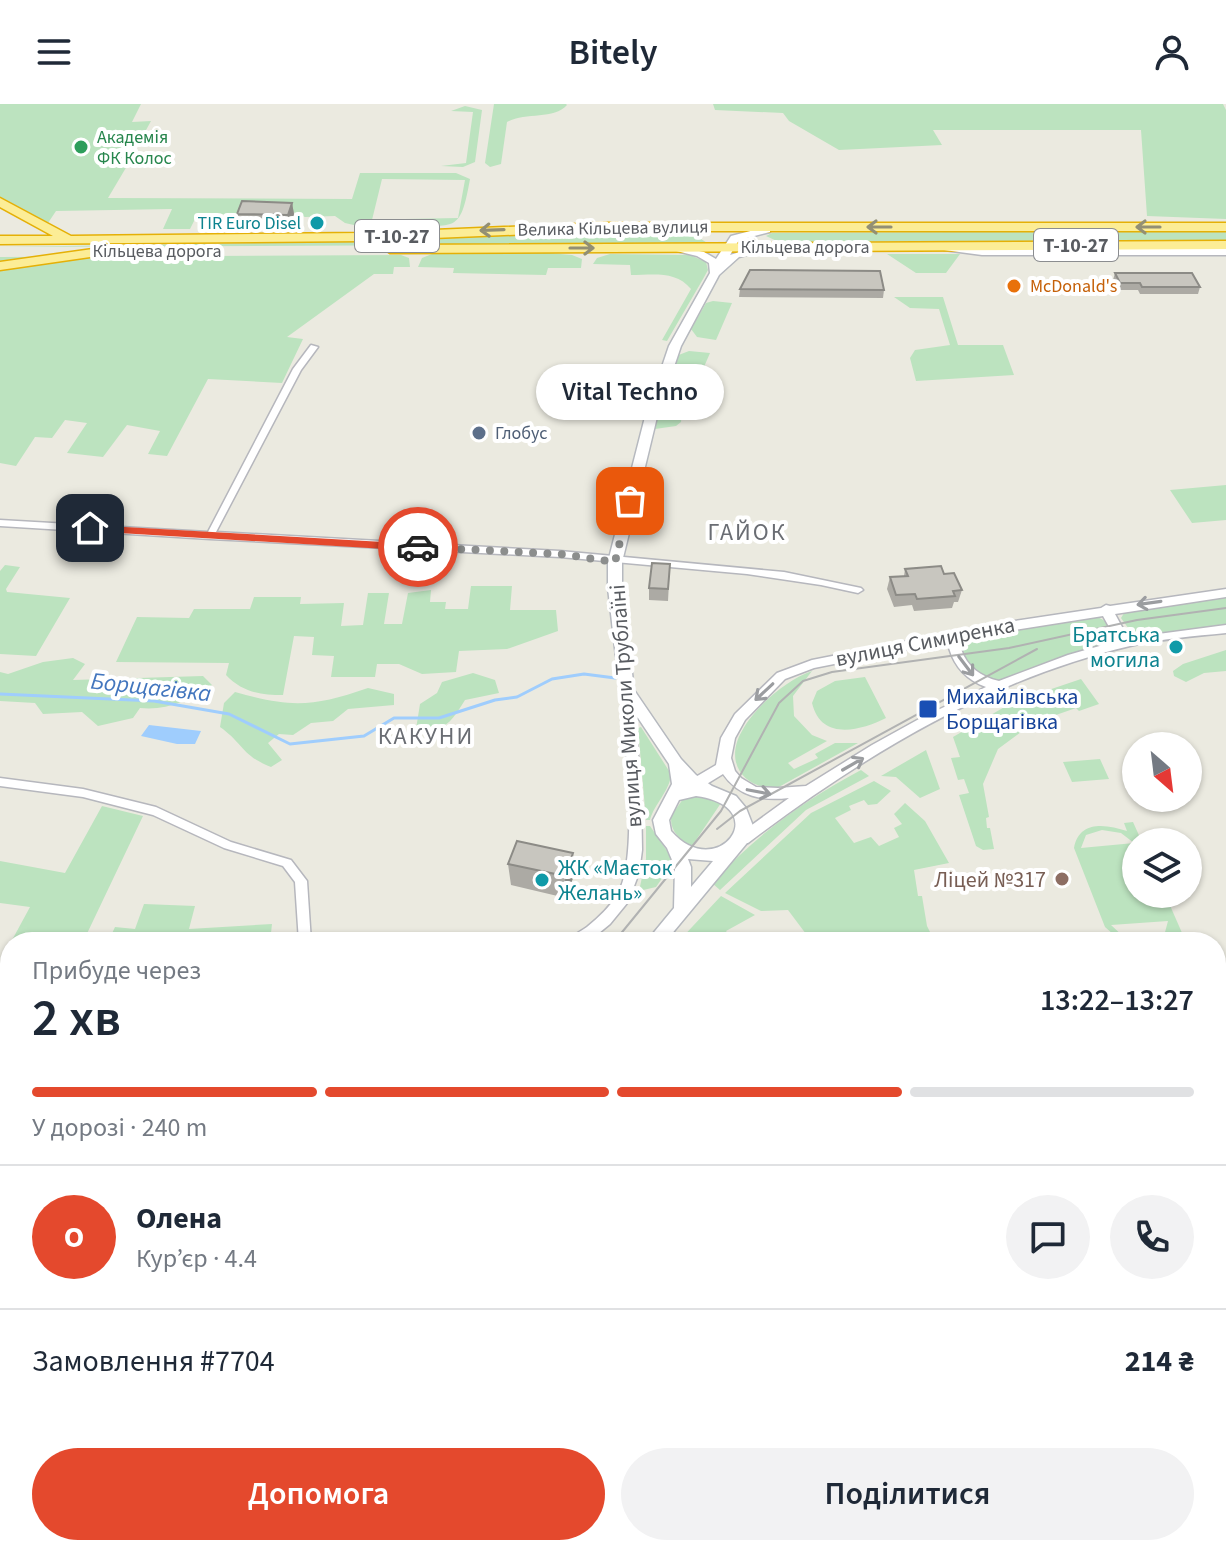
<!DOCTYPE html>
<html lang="uk">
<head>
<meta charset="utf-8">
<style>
	body { margin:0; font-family:"Source Sans 3",sans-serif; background:#f2f2f3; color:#1f2937; height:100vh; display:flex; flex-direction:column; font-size:30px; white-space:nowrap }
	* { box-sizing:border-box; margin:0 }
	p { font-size:26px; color:#747a83 }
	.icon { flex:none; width:44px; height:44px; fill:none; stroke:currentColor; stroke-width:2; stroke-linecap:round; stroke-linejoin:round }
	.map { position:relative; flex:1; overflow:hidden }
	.sheet { position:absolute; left:0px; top:828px; width:1226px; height:624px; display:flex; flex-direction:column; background:#fff; border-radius:32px 32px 0 0; box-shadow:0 2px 6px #0004 }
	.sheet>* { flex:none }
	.needle { width:52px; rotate:152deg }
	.buttons { position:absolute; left:1122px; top:628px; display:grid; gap:16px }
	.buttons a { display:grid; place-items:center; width:80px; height:80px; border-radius:50%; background:#fff; box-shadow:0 2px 6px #0004; font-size:40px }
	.pin { position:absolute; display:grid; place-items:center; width:68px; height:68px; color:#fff; margin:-34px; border-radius:16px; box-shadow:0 4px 12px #0006 }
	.courier { position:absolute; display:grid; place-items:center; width:80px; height:80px; margin:-40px; border:6px solid #e4492d; border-radius:50%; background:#fff; color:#222; box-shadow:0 2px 10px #0007 }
	.bubble { position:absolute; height:56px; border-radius:28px; background:#fff; box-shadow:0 2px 6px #0004; font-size:26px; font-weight:600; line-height:56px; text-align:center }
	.summary em { font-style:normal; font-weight:600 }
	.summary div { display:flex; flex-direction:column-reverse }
	.summary { display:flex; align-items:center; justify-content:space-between; height:136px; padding:0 32px }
	h1 { font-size:52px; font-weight:600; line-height:60px }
	.bar { display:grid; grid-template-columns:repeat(4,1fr); gap:12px 8px; align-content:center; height:96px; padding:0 32px }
	.bar i { height:10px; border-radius:6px; background:#e0e1e3 }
	.bar .active { background:#e4492d }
	.bar p { grid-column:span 4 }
	.line { display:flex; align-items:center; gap:20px; padding:0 32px; border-top:2px solid #e0e1e3 }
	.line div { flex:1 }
	.round { display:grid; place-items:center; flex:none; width:84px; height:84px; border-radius:42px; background:#f2f2f3 }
	.primary-button { display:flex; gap:16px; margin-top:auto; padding:16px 32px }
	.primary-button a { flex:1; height:92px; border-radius:48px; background:#e4492d; color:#fff; font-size:32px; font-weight:600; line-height:92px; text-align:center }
	.primary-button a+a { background:#f2f2f3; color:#1f2937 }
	header { display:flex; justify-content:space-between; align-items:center; height:104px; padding:0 32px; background:#fff; font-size:36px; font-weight:600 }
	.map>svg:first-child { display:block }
	.green { fill:#bce3bf; fill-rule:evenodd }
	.water { fill:#9fcdfd }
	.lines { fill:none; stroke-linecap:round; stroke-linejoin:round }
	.stream { stroke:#9fcdfd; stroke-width:3 }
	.minor-casing { stroke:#b6b7bd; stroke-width:3 }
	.tertiary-casing { stroke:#b6b7bd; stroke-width:3 }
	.secondary-casing { stroke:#b6b9bf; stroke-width:3 }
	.trunk-casing { stroke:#e5b006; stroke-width:3 }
	.minor { fill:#fff; fill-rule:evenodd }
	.tertiary { fill:#fff; fill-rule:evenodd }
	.secondary { fill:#fff; fill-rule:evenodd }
	.trunk { fill:#fced96; fill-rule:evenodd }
	.tram-far1 { stroke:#b1b2b2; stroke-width:2 }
	.tram { stroke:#b1b2b2; stroke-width:3 }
	.wall { fill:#acaaa4 }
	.shaded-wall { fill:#8c8b86 }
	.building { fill:#c8c6bf; stroke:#8c8b86; stroke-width:2 }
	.oneway { stroke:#928f74 }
	.oneway2 { stroke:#9b9da0 }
	.route { fill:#e4492d }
	.done { stroke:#8c8e8d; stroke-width:8; stroke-dasharray:0 14.4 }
	.leisure-dot { fill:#2e9e5b; stroke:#fff; stroke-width:3 }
	.culture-dot { fill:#0f9aa8; stroke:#fff; stroke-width:3 }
	.food-dot { fill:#e8710a; stroke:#fff; stroke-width:3 }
	.service-dot { fill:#5c6f8a; stroke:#fff; stroke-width:3 }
	.transit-dot { fill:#1a4fb4; stroke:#fff; stroke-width:3 }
	.education-dot { fill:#8d6e63; stroke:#fff; stroke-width:3 }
	.labels { text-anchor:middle; stroke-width:8; stroke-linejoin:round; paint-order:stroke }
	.far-leisure-label { font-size:18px; fill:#27864d; stroke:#fff; text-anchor:start }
	.far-culture-label { font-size:18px; fill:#0d838f; stroke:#fff; text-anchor:end }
	.far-street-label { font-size:18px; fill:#595c61; stroke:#fff }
	.far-food-label { font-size:18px; fill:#c56008; stroke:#fff; text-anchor:start }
	.far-service-label { font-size:18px; fill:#4e5e75; stroke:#fff; text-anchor:start }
	.shield { fill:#fff; stroke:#8b8d90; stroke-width:2 }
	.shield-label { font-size:20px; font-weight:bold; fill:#595c61 }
	.culture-label { font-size:22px; fill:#0d838f; stroke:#fff; text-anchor:end }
	.street-label { font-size:22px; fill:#595c61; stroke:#fff }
	.transit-label { font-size:22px; fill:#164399; stroke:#fff; text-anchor:start }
	.education-label { font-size:22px; fill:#785e54; stroke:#fff; text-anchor:end }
	.neighbourhood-label { font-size:24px; letter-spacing:2px; fill:#6a6d73; stroke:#fff }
	.water-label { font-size:24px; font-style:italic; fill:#4376be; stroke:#fff }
</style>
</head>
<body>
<header><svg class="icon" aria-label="menu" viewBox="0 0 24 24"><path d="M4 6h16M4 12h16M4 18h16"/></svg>Bitely<svg class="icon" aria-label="person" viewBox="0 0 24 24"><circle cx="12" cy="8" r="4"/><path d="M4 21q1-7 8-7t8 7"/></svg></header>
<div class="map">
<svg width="1226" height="1452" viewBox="0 0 1226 1452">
	<rect width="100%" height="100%" fill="#ebeae0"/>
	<path class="green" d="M0,0H141L132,18L151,17L128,59L153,60L127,62L108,94L352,95L360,69H456L470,75C460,131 456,120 404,123L405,115L458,114L465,76L382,75L372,116H396L395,123L367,124L345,119L335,112L305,113L293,108H238L234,116H225V110L213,113L210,120H198L200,115H195L190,125H163L172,105L56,107L48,119L43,121L0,94Z
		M494,0H566L567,1C554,16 525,8 507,18L501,60L490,63L485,59Z
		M713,0H1223L1226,6V115L1147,112L1141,26H933L942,41L839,46L789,17L783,9L715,6Z
		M465,2L482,6L475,58L463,63L441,62L466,59L473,8L451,7Z
		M688,127L709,140L0,143L376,137L528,129Z
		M956,128H1226V136L779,138L766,132L772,129Z
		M549,149L572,151L582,155L581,164H548L546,171L453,169L454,164L418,163L422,154L432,150Z
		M610,150L690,151L706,158L708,166L703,175L667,237L662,236L691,185C676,166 652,171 631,171L630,161L593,160L597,154Z
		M887,150H960L946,169H916Z
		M401,151L409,154L410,163H394L393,170H374L287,233L303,235L282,279L208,275L167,352L148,350L160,327L127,321L103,353L67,349L87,319L65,316L52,334L35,333L16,362L0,359V153Z
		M894,193H943L958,241H1003L1014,271L916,277L910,254L915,246L950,241L939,205L910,204Z
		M713,197L732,199L716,236L697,233L691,225L706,199Z
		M689,247L710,249L691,293L669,288L666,282L676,252Z
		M661,293L674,298L682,307L681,318L676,322L655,325Z
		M1226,381V416L1192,419L1170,386Z
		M5,461L20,463L6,485L7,488L70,494L36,552L0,550V467Z
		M471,482H512L510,506H556L558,527L507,545L459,547L456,568L422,570L399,560H377L375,573H331L334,552L312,551L314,533L294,532L283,591C260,591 242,588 226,571L229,559L116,558L137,513L189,514L194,505H250L254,493H301L300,500L344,499L341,522L363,521L368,489H389L384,520H402L408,489L431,486L430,498H446L445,505H468Z
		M1226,493V520L1143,532L1131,528L1121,514L1126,506Z
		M1096,512L1105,517L1114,531L1111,539L1003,576C980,578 962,562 962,538L969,533Z
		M1226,546V567L1204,569L1186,578L1174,572L1173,567L1183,560Z
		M73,554L85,560L73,576L203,572L212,581C191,596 166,607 140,604L133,614L98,622L82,608L43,610L35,599L0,597V568L8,570L43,558Z
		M812,567L793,592L794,612L812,631L827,637L788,659L794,665L818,654L815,650L835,639H858L777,684C743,685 724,658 742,627C755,603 786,576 812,567Z
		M473,569L495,576L499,589L465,596C449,621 447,626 416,625L420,600L437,589L442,578Z
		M865,573L886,614C860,627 821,637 812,599L817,587L835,577Z
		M1081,575L1099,600L1079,607L1076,604L1033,619L998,645L983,680L989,713L986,714L987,724H990L994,745L983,746L976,742L959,691L969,689L964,675L958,676L951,654L960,653L953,633L1013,598Z
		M368,584L394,590V601L348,605L333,617L311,619L293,631L279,630L268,639L282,656L271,663C242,652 243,639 220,623L224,599L235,588C291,604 313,603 368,584Z
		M641,623L671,670C670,687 654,700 650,716H646L638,624Z
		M926,646L940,685L920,694L896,673L881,672Z
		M1100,655L1109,675L1072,678L1063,658Z
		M861,666L869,672L806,706L720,786L712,779C756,731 803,697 861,666Z
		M874,677L891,687L877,700L868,701L864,696L849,702L851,706L835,714L854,739L871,733L879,742L899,733L894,724L902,720L894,710L905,699L925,717L949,759L914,766L918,792H922L927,822L935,838H812L788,806L761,807L725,789L811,709Z
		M701,692L721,699L692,742C679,736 670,727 671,712L683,695Z
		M102,702L143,712L83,838H11L30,803L0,799V757L65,769Z
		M1133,718L1142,738H1136V790H1165L1186,838H1177L1174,832L1168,838H1150L1164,832L1168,817L1111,821L1125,834L1139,838H1122L1105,823L1074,744C1079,716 1106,720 1127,727L1124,719ZM1102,726L1121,729L1134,739L1081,744L1086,731Z
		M646,722H650L674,757L656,783L639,787L646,755Z
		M721,792L755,811L726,827L729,831L714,838H678Z
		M144,800L195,802L189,825L272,820L270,838H108L115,823L135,825Z
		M1,1309H10V1407H0Z"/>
	<path class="water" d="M149,621L201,627L195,640H177L141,632Z
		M1219,1081L1226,1087V1190L1216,1194V1082Z"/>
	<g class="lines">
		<path class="stream" d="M0,590L154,597L229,610L290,640L364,632L394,614H439L495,596L517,593L552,575L584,570L615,574"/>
		<g class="minor-casing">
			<path id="minor" d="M311,241L318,243L301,266L216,428L560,447L784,468L861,484L863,486L858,489L821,481L747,470L560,453L210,435L0,422V416L208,428L293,265Z
				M0,674L83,685L156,703L231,738L291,756L307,777L311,838H299L295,778L283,762L224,744L153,711L83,693L0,682Z
				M0,978H10V990H0Z
				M10,1192V1206L0,1207V1193Z"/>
		</g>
		<g class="tertiary-casing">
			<path id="tertiary" d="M947,141L982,145H1226V151H982L944,146L943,144Z
				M1226,485V493L1115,510L1128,534L1226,521V529C1194,532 1161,535 1130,542C989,575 861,653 748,739H738L736,735L738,731L789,694C762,697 739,693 723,670L692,689H682L680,685L682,681L716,661L721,634L735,610L777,569L812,556L994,520L1101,504L1106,501L1110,502ZM1103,512L1117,537L1068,551L999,577C981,573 967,563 961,545L971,533ZM955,536L949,544C955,564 967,576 986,583L919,615L872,641L806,682L778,684L756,683L741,674L735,667L731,654L735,634L745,616L785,575L814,564Z
				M627,582L633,587L641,690L642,746L639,769L628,798L610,820L588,838H568C572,831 580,828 587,823C598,814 609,804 617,791C640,754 624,633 621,587Z"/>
		</g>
		<g class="secondary-casing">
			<path id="secondary" d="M766,123L770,124V128L739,136L730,151L765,140L769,141V145L739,153L719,171L681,242L657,313L622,458V484L634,586L681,655L696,671L712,682L736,692L746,704L753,722L747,739L665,838H646L674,804L675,763L667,744L656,730L653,716L672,680L669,660L620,587L608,484V458L645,313L669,242L710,169L709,159L697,152L664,144L669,141L704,148L716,155L731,132ZM696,692C776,703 717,780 671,727L669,716L679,696ZM688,755L713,757L691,783V763Z
				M199,1442H223L220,1452H196Z
				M697,1442H742L746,1444L750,1452H705L701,1450Z"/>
		</g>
		<g class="trunk-casing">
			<path id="trunk" d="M0,94L71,132L363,129L601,119H1226V127H601L363,137L0,140V132H53L0,103Z
				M1226,137V145L390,149L384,145L390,141Z
				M107,143L111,144V150L0,166V158Z"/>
		</g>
		<use href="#minor" class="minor"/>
		<use href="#tertiary" class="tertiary"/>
		<use href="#secondary" class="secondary"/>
		<use href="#trunk" class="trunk"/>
		<path class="tram-far1" d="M717,725L740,707L1037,545
			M614,838L721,707L779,599L803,577L832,568L1009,544L1137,516L1226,504"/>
		<path class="tram" d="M471,1442L505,1452
			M502,1442L537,1452"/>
	</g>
	<path class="wall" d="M292,99L294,110L290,121L240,120L237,110Z
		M1115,169L1200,183L1198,190H1140L1138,186H1117L1113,176Z
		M740,185L884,186L883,194L739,193Z
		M670,460L668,497L649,496V484Z
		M905,465L944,470L962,486L958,498H954L952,504L914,507L912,501L894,503L887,485L890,473L904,472Z
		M573,749L574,771L566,794L511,781L508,760Z
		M1226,937V1020L1216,1021V938Z"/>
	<path class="shaded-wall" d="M292,99L294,110L290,121L288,111Z
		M573,749L574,771L566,794L565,772Z"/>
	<path class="building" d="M242,97L292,99L288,111L237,110Z
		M750,166L880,167L884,186L740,185Z
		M1115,169H1192L1200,183H1142L1140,179H1120Z
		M652,459L670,460L668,485L649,484Z
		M941,462L944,470L954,469L962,486L953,487L955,492L917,495L915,490L896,491L890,473L908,472L905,465Z
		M517,737L573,749L565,772L508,760Z
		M1226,937V972L1217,973L1216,938Z"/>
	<defs><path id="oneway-shaft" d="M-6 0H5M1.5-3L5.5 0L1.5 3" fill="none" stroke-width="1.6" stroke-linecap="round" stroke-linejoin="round" transform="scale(2)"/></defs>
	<g class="oneway">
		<use href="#oneway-shaft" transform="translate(879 123) rotate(-180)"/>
		<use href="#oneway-shaft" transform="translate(1148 123) rotate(-180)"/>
		<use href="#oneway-shaft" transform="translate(492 126) rotate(178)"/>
		<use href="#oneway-shaft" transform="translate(582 144)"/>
	</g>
	<g class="oneway2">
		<use href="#oneway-shaft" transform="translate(1149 499) rotate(172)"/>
		<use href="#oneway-shaft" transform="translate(966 562) rotate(53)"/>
		<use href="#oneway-shaft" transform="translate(764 588) rotate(137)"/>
		<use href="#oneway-shaft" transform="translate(853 660) rotate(-30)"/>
		<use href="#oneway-shaft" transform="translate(759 688) rotate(11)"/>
	</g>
	<path class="route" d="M90,421L418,440L423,443L418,447L86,427V422Z"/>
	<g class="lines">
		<path class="done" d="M418,443L560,450L615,458L630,397"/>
	</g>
	<circle class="leisure-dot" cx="81" cy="43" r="8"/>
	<g class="culture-dot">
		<circle cx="317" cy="119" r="8"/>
		<circle cx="1176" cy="543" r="8"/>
		<circle cx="542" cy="776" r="8"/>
	</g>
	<circle class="food-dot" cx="1014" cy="182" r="8"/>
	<circle class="service-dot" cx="479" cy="329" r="8"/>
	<rect class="transit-dot" x="918" y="595" width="20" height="20" rx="4"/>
	<circle class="education-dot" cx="1062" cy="775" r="8"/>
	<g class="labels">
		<g class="far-leisure-label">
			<text x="97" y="39">Академія<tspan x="97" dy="21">ФК Колос</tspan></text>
		</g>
		<g class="far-culture-label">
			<text x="301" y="125">TIR Euro Disel</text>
		</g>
		<g class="far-street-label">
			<text transform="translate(613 124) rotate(-1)" y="6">Велика Кільцева вулиця</text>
			<text x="805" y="149">Кільцева дорога</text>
			<text x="157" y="153">Кільцева дорога</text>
		</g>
		<g class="far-food-label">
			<text x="1030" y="188">McDonald's</text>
		</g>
		<g class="far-service-label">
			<text x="495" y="335">Глобус</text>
		</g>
		<g class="shield">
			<rect x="355" y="116" width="84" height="32" rx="6"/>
			<rect x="1034" y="125" width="84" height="32" rx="6"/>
		</g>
		<g class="shield-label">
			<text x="397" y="139">Т-10-27</text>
			<text x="1076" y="148">Т-10-27</text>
		</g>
		<g class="culture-label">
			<text x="1160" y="538">Братська<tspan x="1160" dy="25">могила</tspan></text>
			<text x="558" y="771" text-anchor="start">ЖК «Маєток<tspan x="558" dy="25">Желань»</tspan></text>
		</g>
		<g class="street-label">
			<text transform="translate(925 537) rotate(-11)" y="8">вулиця Симиренка</text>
			<text transform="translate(625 602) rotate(-94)" y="8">вулиця Миколи Трублаїні</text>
		</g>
		<g class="transit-label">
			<text x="946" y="600">Михайлівська<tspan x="946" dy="25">Борщагівка</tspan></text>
		</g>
		<g class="education-label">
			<text x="1046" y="783">Ліцей №317</text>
		</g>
		<g class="neighbourhood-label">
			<text x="747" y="436">ГАЙОК</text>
			<text x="426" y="640">КАКУНИ</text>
		</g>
		<g class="water-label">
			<text transform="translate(151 583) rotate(6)" y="8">Борщагівка</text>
		</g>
	</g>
</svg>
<div class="buttons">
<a><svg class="needle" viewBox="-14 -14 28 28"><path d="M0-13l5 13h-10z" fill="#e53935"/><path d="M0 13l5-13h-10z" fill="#747a83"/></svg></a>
<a><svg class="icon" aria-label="layers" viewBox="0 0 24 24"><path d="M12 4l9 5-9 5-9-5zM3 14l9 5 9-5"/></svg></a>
</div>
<div class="pin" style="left:630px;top:397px;background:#ea580c"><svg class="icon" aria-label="bag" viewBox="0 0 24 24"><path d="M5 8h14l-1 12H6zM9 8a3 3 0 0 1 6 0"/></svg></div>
<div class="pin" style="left:90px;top:424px;background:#1f2937"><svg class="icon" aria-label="home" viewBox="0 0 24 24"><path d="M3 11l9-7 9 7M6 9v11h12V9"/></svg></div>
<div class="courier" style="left:418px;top:443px"><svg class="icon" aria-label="car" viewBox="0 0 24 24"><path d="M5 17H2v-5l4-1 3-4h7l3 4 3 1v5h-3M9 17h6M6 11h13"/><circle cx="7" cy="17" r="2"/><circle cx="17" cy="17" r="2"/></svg></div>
<div class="bubble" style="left:536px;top:260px;width:188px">Vital Techno</div>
<section class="sheet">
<div class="summary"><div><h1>2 хв</h1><p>Прибуде через</p></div><em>13:22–13:27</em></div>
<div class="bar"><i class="active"></i><i class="active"></i><i class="active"></i><i></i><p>У дорозі · 240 m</p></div>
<div class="line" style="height:144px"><b class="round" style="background:#e4492d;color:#fff">О</b><div><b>Олена</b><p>Кур’єр · 4.4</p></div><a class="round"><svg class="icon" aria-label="chat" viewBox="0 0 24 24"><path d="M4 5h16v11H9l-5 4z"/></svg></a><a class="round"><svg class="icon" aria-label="phone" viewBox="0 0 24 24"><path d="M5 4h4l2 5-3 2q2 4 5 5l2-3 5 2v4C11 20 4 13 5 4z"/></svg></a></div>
<div class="line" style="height:104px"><div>Замовлення #7704</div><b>214 ₴</b></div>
<div class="primary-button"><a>Допомога</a><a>Поділитися</a></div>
</section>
</div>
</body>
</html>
